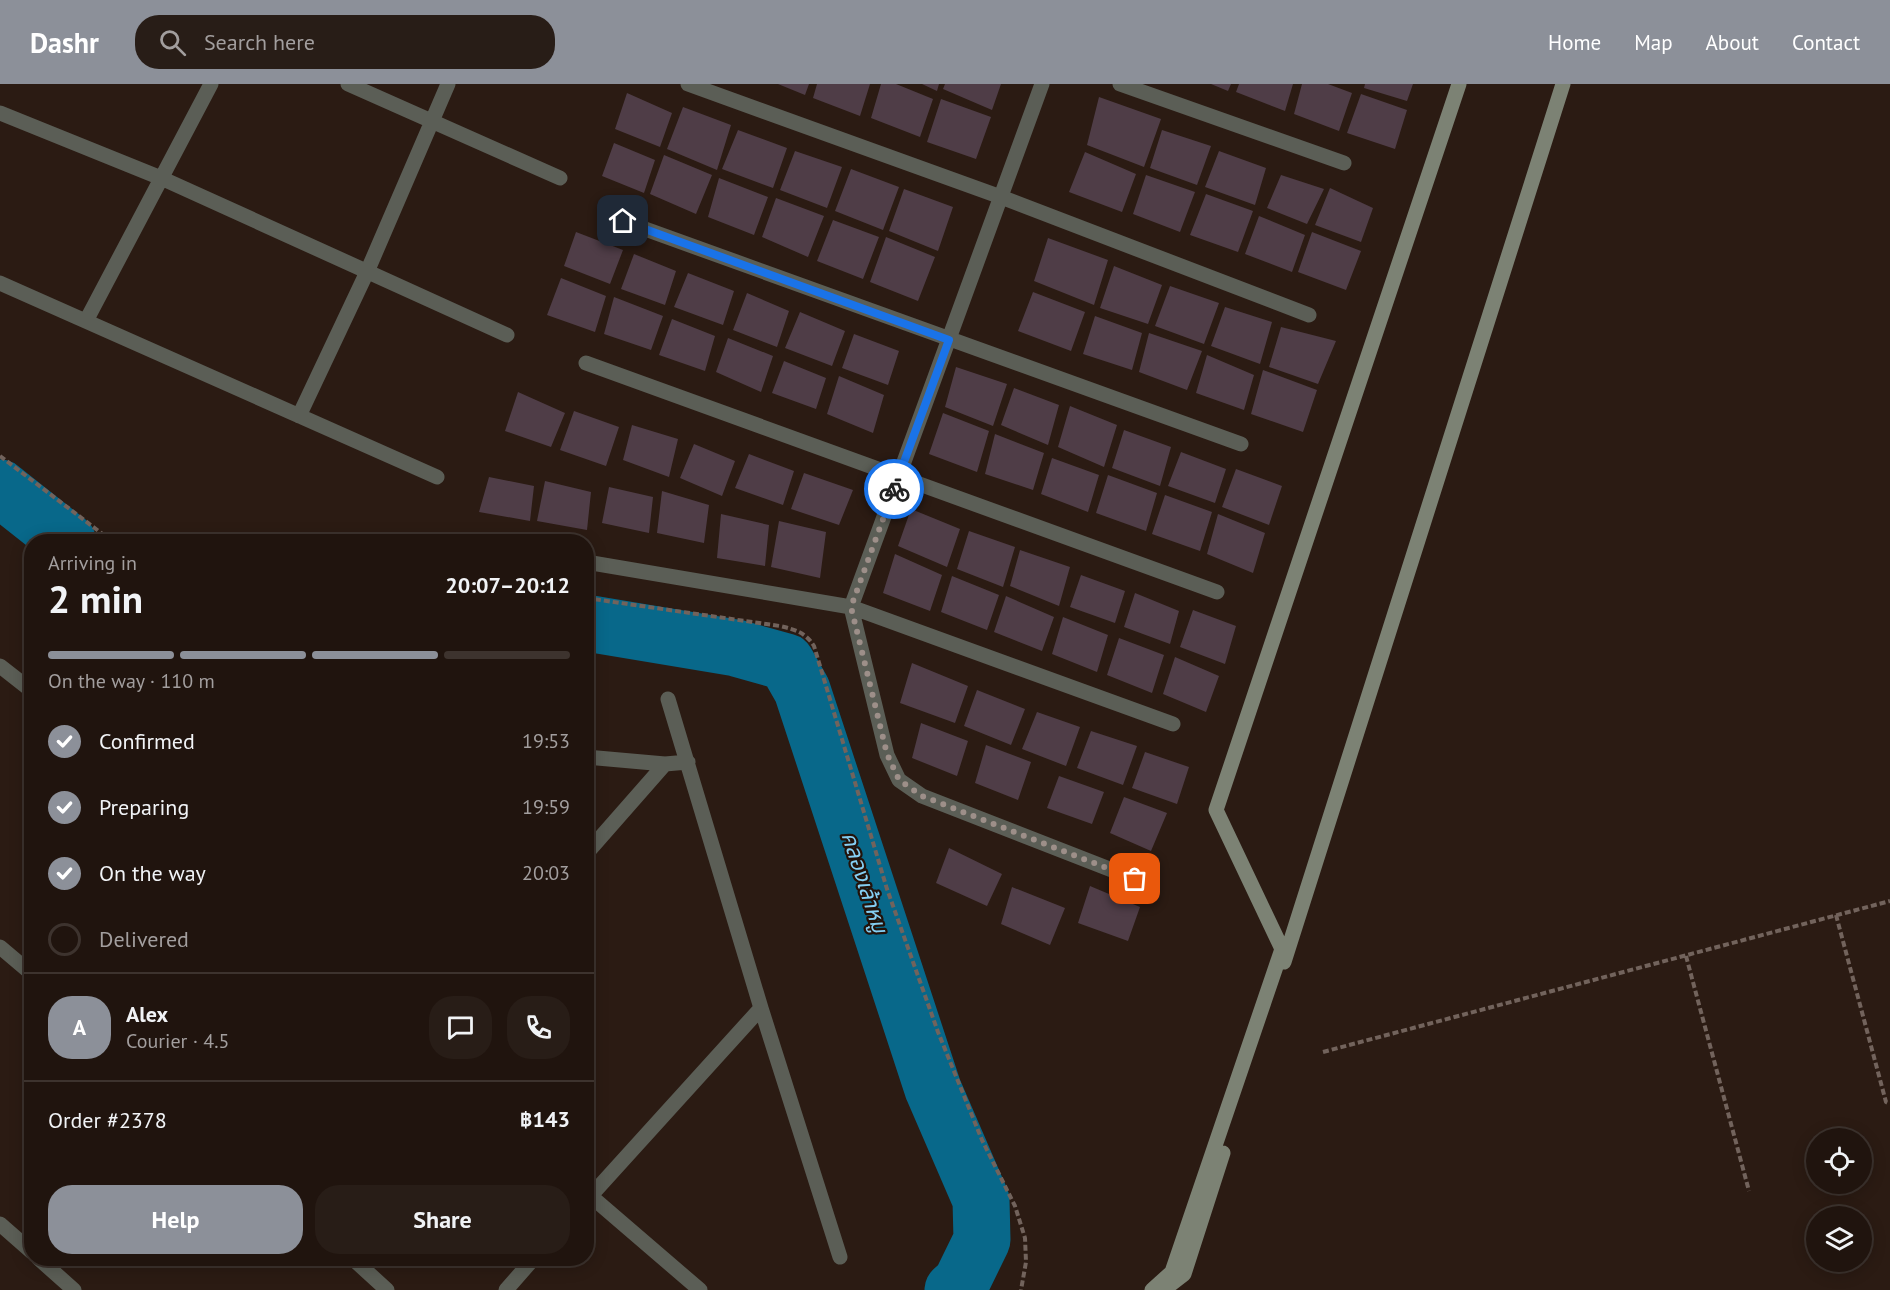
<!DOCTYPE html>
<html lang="en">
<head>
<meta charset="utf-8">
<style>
	body { margin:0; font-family:"PT Sans","Noto Sans Thai",sans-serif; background:#281d17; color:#f1f3f6; height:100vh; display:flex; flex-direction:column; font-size:22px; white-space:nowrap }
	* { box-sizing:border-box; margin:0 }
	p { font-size:20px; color:#a29e9e }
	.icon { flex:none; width:33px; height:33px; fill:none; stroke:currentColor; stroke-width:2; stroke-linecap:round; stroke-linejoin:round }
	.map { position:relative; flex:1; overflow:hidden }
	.side { position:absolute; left:24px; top:450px; width:570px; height:732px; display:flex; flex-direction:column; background:#20140e; border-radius:24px; box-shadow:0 3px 15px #0003,0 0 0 2px #3d332e }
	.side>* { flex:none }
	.controls { position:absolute; left:1806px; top:1044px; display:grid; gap:12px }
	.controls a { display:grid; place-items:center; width:66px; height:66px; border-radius:50%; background:#20140e; box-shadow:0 3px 15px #0003,0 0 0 2px #3d332e; font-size:30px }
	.pin { position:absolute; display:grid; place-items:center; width:51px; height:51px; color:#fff; margin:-26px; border-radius:12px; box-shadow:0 3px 9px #0006 }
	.courier { position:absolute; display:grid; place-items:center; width:60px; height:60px; margin:-30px; border:4px solid #1a73e8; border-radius:50%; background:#fff; color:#222; box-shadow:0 2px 8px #0007 }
	.overview em { font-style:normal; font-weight:600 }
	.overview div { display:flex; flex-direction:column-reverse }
	.overview { display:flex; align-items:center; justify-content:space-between; height:102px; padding:0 24px }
	h1 { font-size:39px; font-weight:600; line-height:45px }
	.bar { display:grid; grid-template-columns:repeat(4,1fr); gap:9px 6px; align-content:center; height:72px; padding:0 24px }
	.bar i { height:8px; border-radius:4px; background:#3d332e }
	.bar .active { background:#8c9099 }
	.bar p { grid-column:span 4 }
	.line { display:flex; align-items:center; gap:15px; padding:0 24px; border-top:2px solid #3d332e }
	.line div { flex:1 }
	.round { display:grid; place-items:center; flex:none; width:63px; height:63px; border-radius:24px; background:#281d17 }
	ol { padding:0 24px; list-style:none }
	li { display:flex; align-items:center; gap:18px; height:66px }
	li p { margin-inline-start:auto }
	li .icon { padding:6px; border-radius:50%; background:#8c9099; color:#fff; stroke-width:4 }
	li:last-child { color:#a29e9e }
	li i { width:33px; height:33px; border:3px solid #3d332e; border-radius:50% }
	.primary-button { display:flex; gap:12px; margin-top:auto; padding:12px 24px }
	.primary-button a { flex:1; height:69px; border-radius:24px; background:#8c9099; color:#fff; font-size:24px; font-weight:600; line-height:69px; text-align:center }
	.primary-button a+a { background:#281d17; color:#f1f3f6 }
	header { display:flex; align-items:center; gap:36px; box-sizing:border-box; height:84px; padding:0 30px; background:#8c9099; color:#fff }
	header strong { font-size:28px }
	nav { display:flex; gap:33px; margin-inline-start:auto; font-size:21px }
	.search { width:420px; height:54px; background:#281d17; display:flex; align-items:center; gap:15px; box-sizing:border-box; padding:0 21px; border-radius:24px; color:#a29e9e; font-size:22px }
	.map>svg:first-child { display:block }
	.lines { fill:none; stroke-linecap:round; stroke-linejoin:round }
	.river { stroke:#08688a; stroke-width:57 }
	.building { fill:#4f3d47 }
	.path { stroke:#72635c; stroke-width:4; stroke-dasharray:6 3; stroke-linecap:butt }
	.street { stroke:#5b5e56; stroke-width:15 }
	.secondary { stroke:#7c8274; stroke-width:15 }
	.done { stroke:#9d8f89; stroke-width:6; stroke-dasharray:0 10.8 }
	.route { stroke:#1a73e8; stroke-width:8 }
	.labels { text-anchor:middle; stroke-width:4.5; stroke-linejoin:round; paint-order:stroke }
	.water-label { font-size:22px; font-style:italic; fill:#85cff3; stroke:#22120a }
</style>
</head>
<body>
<header>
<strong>Dashr</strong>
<div class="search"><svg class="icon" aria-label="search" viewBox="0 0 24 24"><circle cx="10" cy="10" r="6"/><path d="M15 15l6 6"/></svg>Search here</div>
<nav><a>Home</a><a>Map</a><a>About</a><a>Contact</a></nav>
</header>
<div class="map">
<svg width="1890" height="1206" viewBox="0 0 1890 1206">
	<rect width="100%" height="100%" fill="#2b1b13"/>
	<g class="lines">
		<path class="river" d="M0,404L68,458
			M586,539L736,564L786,578L802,606L933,1005L981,1116L982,1156L961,1199L953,1206"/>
	</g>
	<path class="building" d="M778,0H809L805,11Z
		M817,0H870L860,32L813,14Z
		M881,0H896L933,15L920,53L871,34Z
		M922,0H939L937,7Z
		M945,0H1001L992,26L943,5Z
		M1211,0H1231L1228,7Z
		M1239,0H1293L1285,27L1236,8Z
		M1302,0H1328L1352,9L1339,47L1294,30Z
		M1365,0H1413L1407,17L1364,4Z
		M627,9L672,29L660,63L615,45Z
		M1361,10L1407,26L1395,65L1347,49Z
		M1099,13L1161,35L1144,83L1087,61Z
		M941,15L991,33L976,75L927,58Z
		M683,23L731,41L717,86L667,65Z
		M738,46L787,64L773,104L722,85Z
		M1162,46L1211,62L1197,101L1150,84Z
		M614,59L655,76L644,109L602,92Z
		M795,67L842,83L827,124L780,106Z
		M1219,67L1266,84L1255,121L1205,103Z
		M1085,68L1136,90L1122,128L1069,108Z
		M664,71L712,91L696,130L650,110Z
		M851,85L899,103L883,146L835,127Z
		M1146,91L1195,108L1180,148L1133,130Z
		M1281,91L1324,105L1307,140L1267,124Z
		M719,94L768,113L754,151L708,133Z
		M1330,104L1373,124L1361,158L1315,141Z
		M904,105L953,123L938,167L889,147Z
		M1206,110L1253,127L1238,168L1190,151Z
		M776,114L824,132L808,173L762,153Z
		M1259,132L1305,151L1292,188L1245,170Z
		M833,136L879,153L863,195L817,177Z
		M576,148L623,166L610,200L564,182Z
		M1312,148L1361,167L1346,206L1298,188Z
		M886,153L935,173L918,217L870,198Z
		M1048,154L1108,176L1094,221L1034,197Z
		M634,170L676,187L665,221L621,205Z
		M1114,182L1162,201L1148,240L1100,224Z
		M688,189L734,207L723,241L674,223Z
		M561,194L606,212L595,248L547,231Z
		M1170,202L1219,219L1204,260L1155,242Z
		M1033,208L1085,228L1071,267L1018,247Z
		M747,209L789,227L777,263L733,246Z
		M614,213L663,232L651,266L604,250Z
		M1225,223L1272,238L1260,280L1211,262Z
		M800,228L845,247L832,282L785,264Z
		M1095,232L1142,249L1132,286L1083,270Z
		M672,235L715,252L705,287L659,271Z
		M1281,243L1336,257L1318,300L1269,283Z
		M1149,249L1202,267L1187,306L1139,288Z
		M854,250L899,267L888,301L842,284Z
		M728,254L773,272L761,308L716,288Z
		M1207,271L1254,291L1244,326L1196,309Z
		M784,277L826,294L816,325L772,309Z
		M956,283L1007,300L993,342L945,323Z
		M1263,286L1317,306L1303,348L1251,330Z
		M839,292L884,311L873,349L827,330Z
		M1014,304L1059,321L1048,361L1001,341Z
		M518,308L565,329L551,363L505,347Z
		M1070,322L1117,341L1104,383L1058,363Z
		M574,327L619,343L606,382L560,366Z
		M943,329L989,347L977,388L929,370Z
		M632,341L678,355L669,393L623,376Z
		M1124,346L1171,363L1160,402L1112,384Z
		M995,350L1044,369L1033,406L985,390Z
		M694,360L735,377L722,412L680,394Z
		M1181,368L1226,385L1215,419L1168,402Z
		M749,370L794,387L783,421L735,404Z
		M1052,374L1099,391L1088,428L1041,410Z
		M1236,385L1282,402L1269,441L1222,423Z
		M804,389L853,406L839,441L791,425Z
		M1108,391L1157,409L1146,447L1096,429Z
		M489,393L534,402L530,437L479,428Z
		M545,397L591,408L587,446L537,437Z
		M609,403L653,413L649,449L602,439Z
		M662,407L709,421L704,459L657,449Z
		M1165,411L1212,428L1200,467L1152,450Z
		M911,425L960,445L947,483L898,462Z
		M721,430L769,441L765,482L717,474Z
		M1218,430L1265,449L1253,489L1207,470Z
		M779,437L826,448L820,494L771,483Z
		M969,447L1015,463L1003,503L957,485Z
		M1020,466L1070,483L1059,522L1010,502Z
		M895,470L942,491L930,527L883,509Z
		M1081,491L1125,507L1115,539L1070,523Z
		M952,492L999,511L987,546L941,528Z
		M1135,509L1179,527L1170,560L1124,543Z
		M1006,512L1054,533L1042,567L994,548Z
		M1193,526L1236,542L1225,580L1180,563Z
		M1063,533L1108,551L1097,588L1052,570Z
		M1119,554L1164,571L1152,609L1107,591Z
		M1175,573L1219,592L1206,628L1163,610Z
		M912,579L968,602L955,639L900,619Z
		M977,606L1025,625L1011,661L964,642Z
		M1037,628L1080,643L1066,682L1022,665Z
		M921,639L968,657L957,692L912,674Z
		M1091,647L1137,662L1123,701L1077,684Z
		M986,661L1031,678L1018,716L975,699Z
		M1145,668L1189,683L1177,720L1132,704Z
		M1059,692L1104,708L1092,740L1047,724Z
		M1124,713L1167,729L1151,767L1110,749Z
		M949,764L1002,790L987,822L936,799Z
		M1090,802L1140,823L1128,857L1078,839Z
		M1012,803L1065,824L1050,861L1001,840Z"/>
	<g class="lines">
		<path class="path" d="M0,372L113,458
			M586,514L780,542C796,546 805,548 814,562L887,805L938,948L982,1056L1015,1122L1025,1154L1026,1178L1021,1206
			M1836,831L1886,1018L1890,1020
			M1686,872L1749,1107
			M1323,968L1890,817"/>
		<path class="street" d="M348,0L560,94
			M688,0L1001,113L1309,231
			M1042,0L851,523L887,671L899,696L922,712L1135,795
			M1120,0L1344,79
			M0,29L161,94L507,251
			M623,137L1241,360
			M0,199L437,393
			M86,237L211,0
			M586,279L1217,508
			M299,332L367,188L448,0
			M586,478L851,523L1173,640
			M0,582L32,607
			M586,673L665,680L688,678
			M586,770L665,680
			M0,863L32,890
			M761,924L840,1173
			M586,1108L700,1206
			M586,1117L761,924L668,615
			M0,1140L32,1168
			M38,1174L74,1206
			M352,1174L387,1206
			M506,1206L534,1174"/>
		<path class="secondary" d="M1284,878L1563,0
			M1166,1204L1184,1190L1223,1069
			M1152,1206L1172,1188L1282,865L1216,726L1459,0"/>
	</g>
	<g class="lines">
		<path class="done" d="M894,405L851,523L887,670L899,696L922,712L1135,795"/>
		<path class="route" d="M623,137L949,256L894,405"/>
	</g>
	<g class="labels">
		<g class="water-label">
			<text transform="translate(865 798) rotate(72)" y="8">คลองเล้าหมู</text>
		</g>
	</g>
</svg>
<div class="controls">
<a><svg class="icon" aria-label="locate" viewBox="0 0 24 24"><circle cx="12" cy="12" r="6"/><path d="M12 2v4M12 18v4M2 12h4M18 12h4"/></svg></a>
<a><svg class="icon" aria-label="layers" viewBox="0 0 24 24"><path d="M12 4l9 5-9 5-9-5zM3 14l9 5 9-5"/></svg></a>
</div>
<div class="pin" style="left:1135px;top:795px;background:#ea580c"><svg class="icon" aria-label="bag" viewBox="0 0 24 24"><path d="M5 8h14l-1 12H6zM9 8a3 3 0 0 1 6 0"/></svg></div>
<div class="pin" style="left:623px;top:137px;background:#1f2937"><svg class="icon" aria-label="home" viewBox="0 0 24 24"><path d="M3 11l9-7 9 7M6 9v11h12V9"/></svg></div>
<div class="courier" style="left:894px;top:405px"><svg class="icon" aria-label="bike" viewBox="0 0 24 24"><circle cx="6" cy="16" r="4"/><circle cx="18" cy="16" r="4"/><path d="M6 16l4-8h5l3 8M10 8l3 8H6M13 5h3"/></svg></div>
<section class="side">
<div class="overview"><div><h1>2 min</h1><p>Arriving in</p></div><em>20:07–20:12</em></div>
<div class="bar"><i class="active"></i><i class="active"></i><i class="active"></i><i></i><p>On the way · 110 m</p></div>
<ol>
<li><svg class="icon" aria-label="check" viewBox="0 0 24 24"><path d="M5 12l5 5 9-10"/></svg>Confirmed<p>19:53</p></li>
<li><svg class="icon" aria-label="check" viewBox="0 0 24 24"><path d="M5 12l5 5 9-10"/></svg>Preparing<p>19:59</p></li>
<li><svg class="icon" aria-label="check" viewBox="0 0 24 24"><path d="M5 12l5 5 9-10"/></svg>On the way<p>20:03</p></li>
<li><i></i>Delivered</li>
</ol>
<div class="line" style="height:108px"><b class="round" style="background:#8c9099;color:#fff">A</b><div><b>Alex</b><p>Courier · 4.5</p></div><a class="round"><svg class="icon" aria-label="chat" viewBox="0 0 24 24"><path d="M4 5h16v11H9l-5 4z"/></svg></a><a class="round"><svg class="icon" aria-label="phone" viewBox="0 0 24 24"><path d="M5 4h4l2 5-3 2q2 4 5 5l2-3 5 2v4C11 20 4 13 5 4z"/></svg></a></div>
<div class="line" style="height:78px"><div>Order #2378</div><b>฿143</b></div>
<div class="primary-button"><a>Help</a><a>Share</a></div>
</section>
</div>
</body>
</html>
